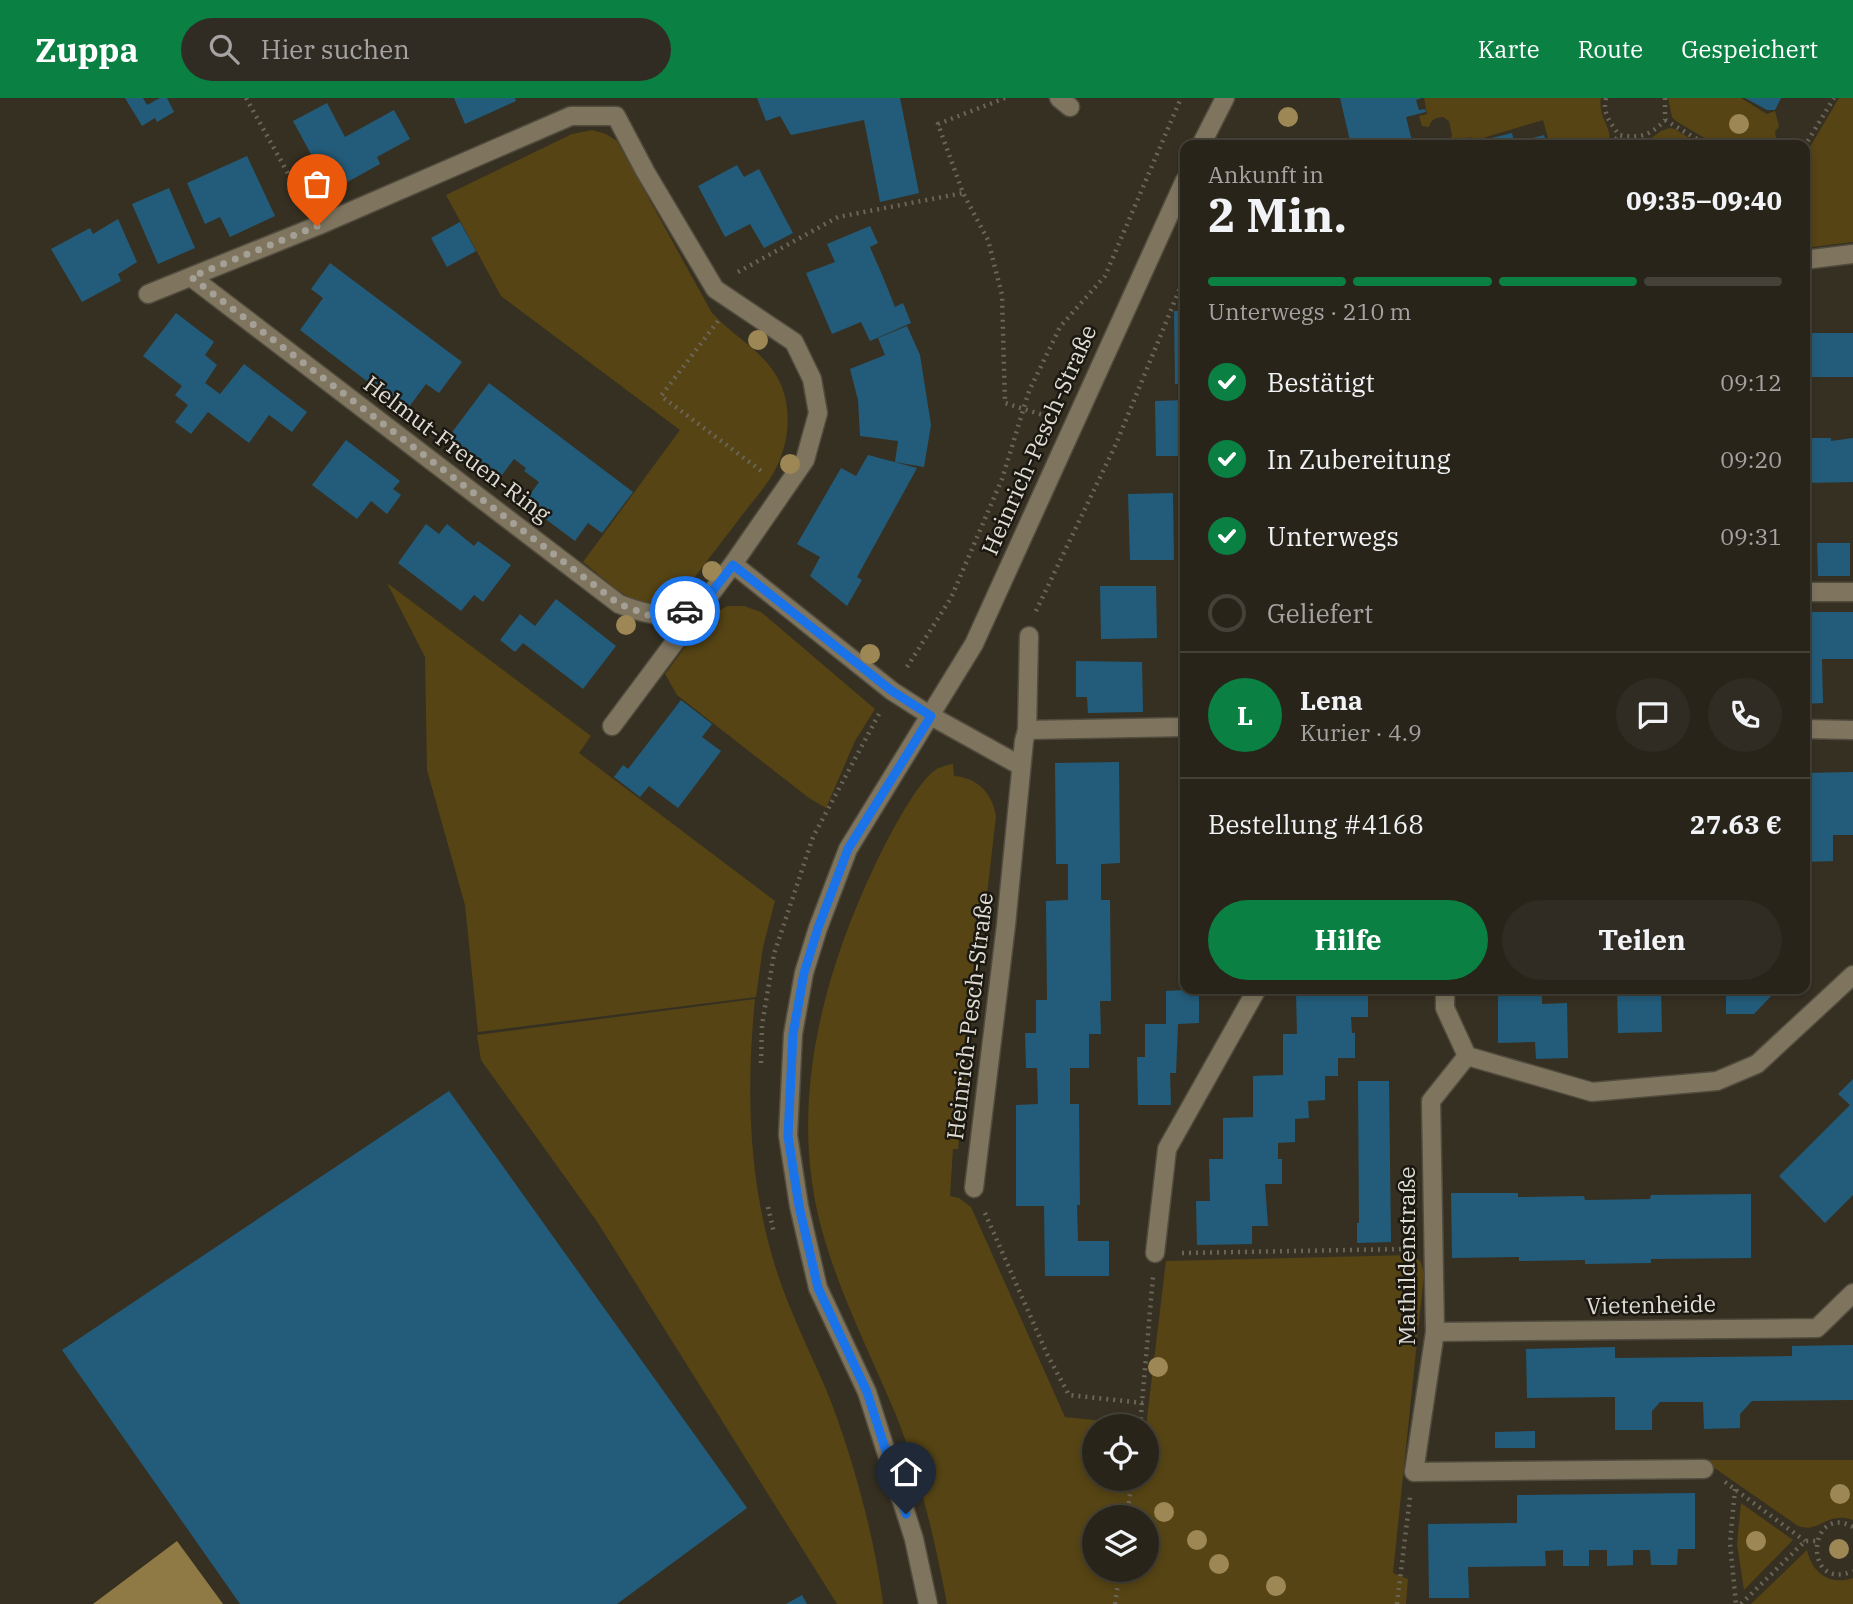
<!DOCTYPE html>
<html lang="de">
<head>
<meta charset="utf-8">
<style>
	body { margin:0; font-family:"IBM Plex Serif",serif; background:#302c23; color:#f1f3f6; height:100vh; display:flex; flex-direction:column; font-size:26px; white-space:nowrap }
	* { box-sizing:border-box; margin:0 }
	p { font-size:23px; color:#a5a4a2 }
	.icon { flex:none; width:38px; height:38px; fill:none; stroke:currentColor; stroke-width:2; stroke-linecap:round; stroke-linejoin:round }
	.map { position:relative; flex:1; overflow:hidden }
	.details { position:absolute; left:1180px; top:42px; width:630px; height:854px; display:flex; flex-direction:column; background:#28241a; border-radius:14px; box-shadow:0 4px 10px #0003,0 0 0 2px #444139 }
	.details>* { flex:none }
	.tools { position:absolute; left:1082px; top:1316px; display:grid; gap:14px }
	.tools a { display:grid; place-items:center; width:77px; height:77px; border-radius:50%; background:#28241a; box-shadow:0 4px 10px #0003,0 0 0 2px #444139; font-size:35px }
	.pin { position:absolute; display:grid; place-items:center; width:60px; height:60px; color:#fff; margin:-72px -30px; border-radius:50% 50% 50% 0; rotate:-45deg; box-shadow:0 0 7px #0007 }
	.pin .icon { rotate:45deg }
	.courier { position:absolute; display:grid; place-items:center; width:70px; height:70px; margin:-35px; border:5px solid #1a73e8; border-radius:50%; background:#fff; color:#222; box-shadow:0 2px 9px #0007 }
	.headline em { font-style:normal; font-weight:700 }
	.headline div { display:flex; flex-direction:column-reverse }
	.headline { display:flex; align-items:center; justify-content:space-between; height:119px; padding:0 28px }
	h1 { font-size:46px; font-weight:700; line-height:52px }
	.bar { display:grid; grid-template-columns:repeat(4,1fr); gap:10px 7px; align-content:center; height:84px; padding:0 28px }
	.bar i { height:9px; border-radius:5px; background:#444139 }
	.bar .selected { background:#0b8043 }
	.bar p { grid-column:span 4 }
	.line { display:flex; align-items:center; gap:18px; padding:0 28px; border-top:2px solid #444139 }
	.line div { flex:1 }
	.round { display:grid; place-items:center; flex:none; width:74px; height:74px; border-radius:37px; background:#302c23 }
	ol { padding:0 28px; list-style:none }
	li { display:flex; align-items:center; gap:21px; height:77px }
	li p { margin-inline-start:auto }
	li .icon { padding:7px; border-radius:50%; background:#0b8043; color:#fff; stroke-width:4 }
	li:last-child { color:#a5a4a2 }
	li i { width:38px; height:38px; border:4px solid #444139; border-radius:50% }
	.button { display:flex; gap:14px; margin-top:auto; padding:14px 28px }
	.button a { flex:1; height:80px; border-radius:42px; background:#0b8043; color:#fff; font-size:28px; font-weight:700; line-height:80px; text-align:center }
	.button a+a { background:#302c23; color:#f1f3f6 }
	header { display:flex; align-items:center; gap:42px; box-sizing:border-box; height:98px; padding:0 35px; background:#0b8043; color:#fff }
	header strong { font-size:33px }
	nav { display:flex; gap:38px; margin-inline-start:auto; font-size:24px }
	.search { width:490px; height:63px; background:#302c23; display:flex; align-items:center; gap:18px; box-sizing:border-box; padding:0 24px; border-radius:38px; color:#a5a4a2; font-size:26px }
	.map>svg:first-child { display:block }
	.green { fill:#564414; fill-rule:evenodd }
	.water { fill:#8f7944 }
	.building { fill:#235c7a }
	.lines { fill:none; stroke-linecap:round; stroke-linejoin:round }
	.minor-casing { stroke:#514c3e; stroke-width:21 }
	.path { stroke:#6a6558; stroke-width:4.5; stroke-dasharray:2 5; stroke-linecap:butt }
	.minor { stroke:#7f755f; stroke-width:18 }
	.tree { fill:#9d8755 }
	.done { stroke:#a4a096; stroke-width:7; stroke-dasharray:0 12.6 }
	.route { stroke:#1a73e8; stroke-width:9 }
	.labels { text-anchor:middle; stroke-width:5; stroke-linejoin:round; paint-order:stroke }
	.street-label { font-size:23px; fill:#e0ddd4; stroke:#1b1812 }
</style>
</head>
<body>
<header>
<strong>Zuppa</strong>
<div class="search"><svg class="icon" aria-label="search" viewBox="0 0 24 24"><circle cx="10" cy="10" r="6"/><path d="M15 15l6 6"/></svg>Hier suchen</div>
<nav><a>Karte</a><a>Route</a><a>Gespeichert</a></nav>
</header>
<div class="map">
<svg width="1853" height="1506" viewBox="0 0 1853 1506">
	<rect width="100%" height="100%" fill="#363022"/>
	<path class="green" d="M1424,0H1601C1597,21 1616,32 1607,47H1550L1543,22L1473,43L1471,39L1450,44L1452,37L1449,23L1443,19C1435,20 1431,21 1429,29L1422,28L1419,18L1427,16Z
		M1668,0H1741L1767,16L1775,13L1779,28L1775,34L1777,47H1716L1676,23L1672,19Z
		M1839,0H1853V144L1804,150V59Z
		M1670,30L1675,31L1700,47L1643,46L1661,33Z
		M592,32L606,36L617,43L712,215C733,238 761,251 777,279C793,306 790,345 775,372C765,391 749,407 737,424C720,446 704,467 687,489C650,530 615,489 583,464L680,332L501,198L446,97L572,36Z
		M387,485L591,638L579,655L775,803L763,849L756,899L478,934L465,807L427,672L425,559Z
		M727,508H744L761,514L875,611L855,643L826,710L809,700L677,597L665,576L706,521Z
		M953,666L954,678C978,680 992,695 996,718L958,1051H953L950,1098L959,1100L971,1109L1065,1319L1133,1326L1132,1328H1094V1381H1146V1328L1166,1163L1412,1157L1421,1164L1424,1176L1393,1475L1408,1481L1406,1506H947C935,1442 920,1378 896,1317C871,1257 841,1199 823,1136C787,1011 821,881 875,767C886,744 915,687 934,673C939,669 946,667 953,666ZM1094,1419H1146V1472H1094Z
		M755,901C746,992 748,1085 777,1174C790,1214 809,1252 826,1291C851,1353 875,1439 883,1506H837L598,1125L481,962L477,937Z
		M1703,1362H1853V1422C1827,1413 1819,1436 1798,1428Z
		M1741,1405L1793,1442L1744,1492L1737,1446Z
		M1807,1452C1812,1475 1830,1488 1853,1480V1506H1751Z"/>
	<path class="water" d="M177,1443L223,1506H93Z"/>
	<path class="building" d="M125,0H143L147,7L160,0H167L174,14L157,24L155,20L142,28Z
		M454,0H515L516,3L465,26Z
		M757,0H900L919,95L880,104L864,22L791,37L780,18L766,23Z
		M1340,0H1422L1416,2L1419,12L1425,11L1426,14L1406,19L1413,47H1351Z
		M1745,0H1781L1775,12H1767Z
		M327,5L345,39L394,12L410,41L377,59L380,66L331,93L293,23Z
		M1512,35L1515,47H1467V46Z
		M1544,37L1547,47H1527L1529,41Z
		M247,58L275,118L230,139L220,119L205,126L187,85Z
		M737,67L744,79L759,71L793,135L764,150L750,126L725,139L698,88Z
		M169,90L195,150L158,166L132,106Z
		M118,121L137,164L118,176L121,183L82,204L51,151L90,130L93,136Z
		M460,124L476,153L447,169L431,140Z
		M870,128L878,145L870,149L883,179L895,209L903,205L911,225L870,243L861,224L832,236L806,175L835,164L827,146Z
		M330,165L462,264L439,295L426,286L406,313L300,232L323,200L311,191Z
		M1174,213H1185V286H1175Z
		M176,215L214,244L205,257L217,267L205,285L220,296L244,266L307,314L292,334L269,317L249,345L208,314L191,336L175,324L188,307L175,297L182,288L143,258Z
		M907,228L920,257L931,327L924,369L895,364L898,343L860,338L858,302L850,271L885,257L878,240Z
		M1804,235H1853V279H1810L1811,340H1831V343L1853,340V384L1804,385Z
		M489,285L633,394L602,435L588,425L575,443L524,405L539,384L524,373L526,370L514,361L499,381L447,341Z
		M1185,302V358H1156L1155,303Z
		M346,342L400,383L393,391L401,397L387,416L371,403L357,421L312,387Z
		M868,357L917,370L857,479L862,482L847,508L810,478L820,459L797,446L841,370L856,378Z
		M1173,395L1174,462H1130L1128,396Z
		M426,426L439,436L447,426L474,448L478,443L511,467L483,504L474,497L461,513L398,465Z
		M1817,445H1850V478H1818Z
		M1100,488H1156L1157,540L1101,541Z
		M556,501L616,548L583,591L523,545L515,554L500,542L520,516L535,528Z
		M1804,514H1853V561H1822L1823,605L1804,606Z
		M1076,563L1142,564L1143,614L1088,615L1087,599H1076Z
		M681,602L712,626L702,639L721,653L678,710L649,688L640,699L614,679L623,667L628,671Z
		M1119,664L1120,765L1101,766V802H1110L1111,903H1100L1101,936H1089V970H1070V1006H1079L1080,1107H1077L1078,1143H1109V1178H1045L1044,1108H1016V1007L1038,1006L1037,970H1026L1025,935H1036V902H1047L1046,803L1068,802V766H1056L1055,665Z
		M1853,674V737H1833V763L1804,764V675Z
		M1199,891V925L1178,926L1176,975H1170L1171,1007H1138L1137,959H1145V926H1166V893Z
		M1313,891H1368V919H1351L1352,935H1355V960H1338V978H1325V1002L1308,1003L1309,1020L1295,1021V1044L1278,1045V1061H1282V1086H1265L1268,1128H1252V1146L1197,1147L1196,1103H1210L1209,1061H1223V1020L1253,1019V978L1283,977V936H1297L1296,894H1313Z
		M1498,891H1542V906L1567,905L1568,960L1536,961L1535,944L1498,945Z
		M1617,891H1661L1662,934L1618,935Z
		M1726,891H1774V895L1754,916H1726Z
		M1853,981V1097L1825,1125L1779,1078L1850,1007L1838,996Z
		M1358,983H1389L1391,1144L1357,1145V1125H1359Z
		M449,993L747,1410L617,1506H240L62,1252Z
		M1451,1095H1518V1099L1584,1098L1585,1102L1650,1101L1651,1097L1751,1096V1160L1651,1161V1165L1585,1166V1162L1519,1163V1159L1452,1160Z
		M1853,1247V1302L1752,1303L1740,1316V1330L1704,1331L1703,1304H1660L1652,1313V1332H1615V1299L1527,1300L1526,1251L1615,1249V1260L1792,1258V1248Z
		M1535,1333V1350H1495V1334Z
		M1695,1395V1451H1678L1677,1467H1651L1650,1452H1633V1467L1607,1468V1452H1589V1468H1563V1452L1545,1453L1546,1468L1468,1469L1469,1500H1429L1428,1426L1517,1425V1397Z
		M802,1497L807,1506H786Z"/>
	<g class="lines">
		<g class="minor-casing">
			<path id="minor" d="M1059,0L1070,9
				M1201,47L1225,0
				M1804,162L1853,156
				M191,179L619,506C658,521 670,521 707,500
				M148,196L317,128L571,18H616L645,73L715,191L794,244L812,281L818,315L805,362L733,466L892,593L931,618L1021,668
				M1804,494H1853
				M612,628L733,466
				M1804,631L1853,632
				M1027,632L1185,629
				M1445,891V910L1467,958L1592,994L1717,983L1757,966L1853,877
				M1467,958L1431,1003L1435,1234L1414,1374L1704,1371
				M974,1090L1006,827L1024,643L1027,632L1029,538
				M1155,1155L1167,1051L1257,891
				M1435,1234L1817,1230L1853,1195
				M928,1506L914,1441L867,1294L818,1190L799,1108L788,1037L793,936L804,875L818,830L848,751L974,546L1185,82"/>
		</g>
		<path class="path" d="M246,0L305,106
			M1005,0L938,26L963,95L988,142L1002,197L1005,305L1049,319
			M1606,0C1602,16 1611,25 1619,37C1640,41 1651,37 1665,22V0
			M1665,22L1707,47
			M1612,47L1619,37
			M1804,49L1834,0
			M738,174L838,119L963,95
			M718,223L661,298L764,375
			M1036,513L1116,346L1185,178
			M907,569L951,500L1002,381L1029,293L1060,229L1105,178L1181,0
			M761,965L762,927L774,856L813,739L879,616
			M768,1109L774,1135
			M985,1115L1047,1256L1069,1297L1143,1305
			M1182,1155L1408,1151
			M1140,1328L1153,1179
			M1725,1384L1805,1443
			M1735,1391L1730,1445L1736,1506
			M1127,1419L1132,1381
			M1853,1429C1808,1404 1802,1495 1853,1473
			M1115,1506L1120,1472
			M1397,1506L1410,1399
			M1741,1506L1805,1443H1817"/>
		<use href="#minor" class="minor"/>
	</g>
	<g class="tree">
		<circle cx="1288" cy="19" r="10"/>
		<circle cx="1739" cy="26" r="10"/>
		<circle cx="758" cy="242" r="10"/>
		<circle cx="790" cy="366" r="10"/>
		<circle cx="712" cy="473" r="10"/>
		<circle cx="626" cy="527" r="10"/>
		<circle cx="870" cy="556" r="10"/>
		<circle cx="1158" cy="1269" r="10"/>
		<circle cx="1840" cy="1396" r="10"/>
		<circle cx="1164" cy="1414" r="10"/>
		<circle cx="1197" cy="1442" r="10"/>
		<circle cx="1756" cy="1443" r="10"/>
		<circle cx="1839" cy="1451" r="10"/>
		<circle cx="1219" cy="1466" r="10"/>
		<circle cx="1276" cy="1488" r="10"/>
	</g>
	<g class="lines">
		<path class="done" d="M317,128L191,179L619,506L648,517L685,513"/>
		<path class="route" d="M685,513L707,500L733,467L892,593L931,618L848,751L818,830L804,875L793,936L788,1038L799,1108L818,1190L867,1294L906,1416"/>
	</g>
	<g class="labels">
		<g class="street-label">
			<text transform="translate(1039 342) rotate(-66)" y="8">Heinrich-Pesch-Straße</text>
			<text transform="translate(457 351) rotate(37)" y="8">Helmut-Freuen-Ring</text>
			<text transform="translate(970 918) rotate(-83)" y="8">Heinrich-Pesch-Straße</text>
			<text transform="translate(1407 1158) rotate(-90)" y="8">Mathildenstraße</text>
			<text transform="translate(1651 1207) rotate(-1)" y="8">Vietenheide</text>
		</g>
	</g>
</svg>
<div class="tools">
<a><svg class="icon" aria-label="locate" viewBox="0 0 24 24"><circle cx="12" cy="12" r="6"/><path d="M12 2v4M12 18v4M2 12h4M18 12h4"/></svg></a>
<a><svg class="icon" aria-label="layers" viewBox="0 0 24 24"><path d="M12 4l9 5-9 5-9-5zM3 14l9 5 9-5"/></svg></a>
</div>
<div class="pin" style="left:317px;top:128px;background:#ea580c"><svg class="icon" aria-label="bag" viewBox="0 0 24 24"><path d="M5 8h14l-1 12H6zM9 8a3 3 0 0 1 6 0"/></svg></div>
<div class="pin" style="left:906px;top:1416px;background:#1f2937"><svg class="icon" aria-label="home" viewBox="0 0 24 24"><path d="M3 11l9-7 9 7M6 9v11h12V9"/></svg></div>
<div class="courier" style="left:685px;top:513px"><svg class="icon" aria-label="car" viewBox="0 0 24 24"><path d="M5 17H2v-5l4-1 3-4h7l3 4 3 1v5h-3M9 17h6M6 11h13"/><circle cx="7" cy="17" r="2"/><circle cx="17" cy="17" r="2"/></svg></div>
<section class="details">
<div class="headline"><div><h1>2 Min.</h1><p>Ankunft in</p></div><em>09:35–09:40</em></div>
<div class="bar"><i class="selected"></i><i class="selected"></i><i class="selected"></i><i></i><p>Unterwegs · 210 m</p></div>
<ol>
<li><svg class="icon" aria-label="check" viewBox="0 0 24 24"><path d="M5 12l5 5 9-10"/></svg>Bestätigt<p>09:12</p></li>
<li><svg class="icon" aria-label="check" viewBox="0 0 24 24"><path d="M5 12l5 5 9-10"/></svg>In Zubereitung<p>09:20</p></li>
<li><svg class="icon" aria-label="check" viewBox="0 0 24 24"><path d="M5 12l5 5 9-10"/></svg>Unterwegs<p>09:31</p></li>
<li><i></i>Geliefert</li>
</ol>
<div class="line" style="height:126px"><b class="round" style="background:#0b8043;color:#fff">L</b><div><b>Lena</b><p>Kurier · 4.9</p></div><a class="round"><svg class="icon" aria-label="chat" viewBox="0 0 24 24"><path d="M4 5h16v11H9l-5 4z"/></svg></a><a class="round"><svg class="icon" aria-label="phone" viewBox="0 0 24 24"><path d="M5 4h4l2 5-3 2q2 4 5 5l2-3 5 2v4C11 20 4 13 5 4z"/></svg></a></div>
<div class="line" style="height:91px"><div>Bestellung #4168</div><b>27.63 €</b></div>
<div class="button"><a>Hilfe</a><a>Teilen</a></div>
</section>
</div>
</body>
</html>
